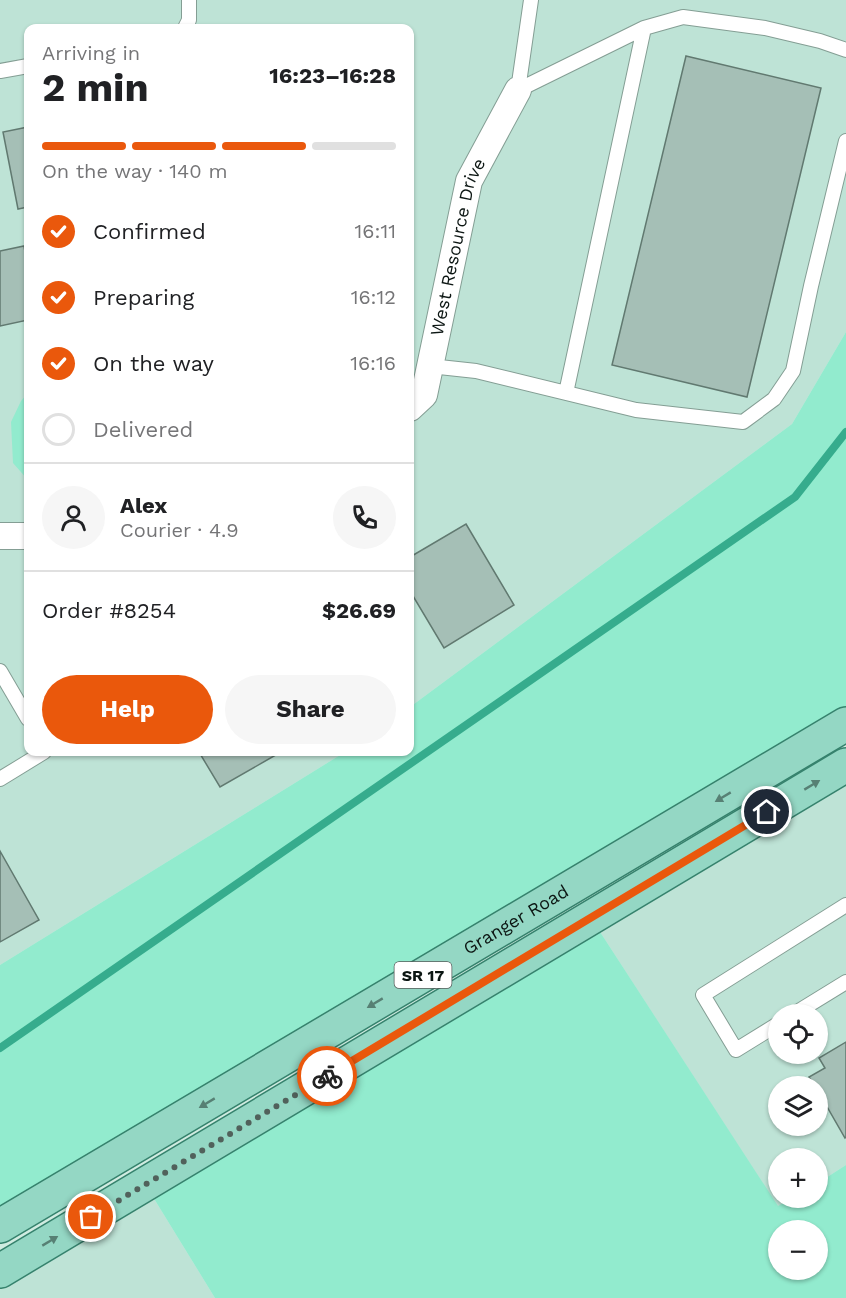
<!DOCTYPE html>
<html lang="en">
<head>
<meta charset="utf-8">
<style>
	body { margin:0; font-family:"Work Sans",sans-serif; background:#f6f6f6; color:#202124; height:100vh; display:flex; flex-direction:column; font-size:22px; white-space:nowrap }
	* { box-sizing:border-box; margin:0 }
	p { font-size:20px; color:#757577 }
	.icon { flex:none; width:33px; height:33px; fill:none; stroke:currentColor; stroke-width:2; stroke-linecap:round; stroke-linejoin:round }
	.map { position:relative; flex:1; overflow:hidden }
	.side { position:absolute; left:24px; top:24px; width:390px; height:732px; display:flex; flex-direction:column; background:#fff; border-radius:12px; box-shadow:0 2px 4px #0004 }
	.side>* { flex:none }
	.fabs { position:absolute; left:768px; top:1004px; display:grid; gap:12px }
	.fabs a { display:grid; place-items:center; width:60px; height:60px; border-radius:50%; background:#fff; box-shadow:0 2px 4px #0004; font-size:30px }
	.pin { position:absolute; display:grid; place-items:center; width:51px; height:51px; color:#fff; margin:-26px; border:3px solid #fff; border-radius:50%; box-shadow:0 2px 6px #0007 }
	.courier { position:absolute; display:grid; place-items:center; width:60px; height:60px; margin:-30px; border:4px solid #ea580c; border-radius:50%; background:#fff; color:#222; box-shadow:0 2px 8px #0007 }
	.summary em { font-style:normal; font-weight:700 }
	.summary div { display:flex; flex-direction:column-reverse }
	.summary { display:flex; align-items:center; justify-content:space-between; height:102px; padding:0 18px }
	h1 { font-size:39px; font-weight:700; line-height:45px }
	.bar { display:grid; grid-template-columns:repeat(4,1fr); gap:9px 6px; align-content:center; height:72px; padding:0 18px }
	.bar i { height:8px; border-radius:4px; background:#e0e0e0 }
	.bar .on { background:#ea580c }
	.bar p { grid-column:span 4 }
	.line { display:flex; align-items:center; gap:15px; padding:0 18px; border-top:2px solid #e0e0e0 }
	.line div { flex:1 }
	.round { display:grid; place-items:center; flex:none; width:63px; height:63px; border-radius:32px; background:#f6f6f6 }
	ol { padding:0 18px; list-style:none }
	li { display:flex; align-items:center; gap:18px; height:66px }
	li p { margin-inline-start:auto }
	li .icon { padding:6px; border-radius:50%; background:#ea580c; color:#fff; stroke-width:4 }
	li:last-child { color:#757577 }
	li i { width:33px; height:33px; border:3px solid #e0e0e0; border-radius:50% }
	.action { display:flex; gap:12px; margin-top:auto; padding:12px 18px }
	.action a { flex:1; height:69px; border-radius:36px; background:#ea580c; color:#fff; font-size:24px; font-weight:700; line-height:69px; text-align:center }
	.action a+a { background:#f6f6f6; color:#202124 }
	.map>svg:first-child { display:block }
	.built { fill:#bee3d6; fill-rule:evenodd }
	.green { fill:#92ebce; fill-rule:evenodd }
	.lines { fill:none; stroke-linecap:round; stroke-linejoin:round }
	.stream { stroke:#36ac8d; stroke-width:8 }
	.building { fill:#a5bfb6; stroke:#617970; stroke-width:1.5 }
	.service-casing { stroke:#849e94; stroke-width:16 }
	.minor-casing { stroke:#849e94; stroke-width:28 }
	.primary-casing { stroke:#36826d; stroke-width:36 }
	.service { stroke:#fff; stroke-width:14 }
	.minor { stroke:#fff; stroke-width:26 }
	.primary { stroke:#94d7c4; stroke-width:33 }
	.oneway { fill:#578074 }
	.done { stroke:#51615b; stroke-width:6; stroke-dasharray:0 10.8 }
	.route { stroke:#ea580c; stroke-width:8 }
	.labels { text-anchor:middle; stroke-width:4.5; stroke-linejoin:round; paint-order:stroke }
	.shield { fill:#fff; stroke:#555c5a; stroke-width:1.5 }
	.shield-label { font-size:16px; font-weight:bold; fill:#0c1613 }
	.street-label { font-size:18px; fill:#0c1613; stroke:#fff }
</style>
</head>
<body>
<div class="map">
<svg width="846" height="1298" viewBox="0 0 846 1298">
	<rect width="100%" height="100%" fill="#d0ece1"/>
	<path class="built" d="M0,0H846V332L792,424L410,707V28H28V752H345L0,965Z
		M846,765V1165L818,1183V1158H778V1197H794L778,1207L591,918ZM778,1014H818V1053H778ZM778,1086H818V1125H778Z
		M145,1184L215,1298H0V1271Z"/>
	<path class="green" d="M846,332V724L0,1226V965L345,752H410V707L792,424Z
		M28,393V480L13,463L11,422L21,401Z
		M591,918L778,1206L794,1197H818V1183L846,1165V1298H215L145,1184ZM778,1230H818V1269H778Z"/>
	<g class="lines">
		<path class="stream" d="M0,1048L795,497L846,432"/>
	</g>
	<path class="building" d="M686,56L821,88L747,397L612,365Z
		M28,127V207L18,209L3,132Z
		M24,246L28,270V320L0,326V251Z
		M466,524L514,605L444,648L410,591V557Z
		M199,752H281L220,787Z
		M0,851L39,920L0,942Z
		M846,1042V1137L845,1138L818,1091V1086H815L809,1077L825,1068L819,1058Z"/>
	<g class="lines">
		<g class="service-casing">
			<path id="service" d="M185,28L189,20V0
				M0,71L28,66
				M518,90L644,28
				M518,90L531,0
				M430,366L476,371L636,410L743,422L774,399L793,371L811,286L846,141
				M566,393L644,28L683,17L765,28L820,41L846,50
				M0,671L28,719
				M0,779L44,752
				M794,1014L846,982
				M778,1024L736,1050L703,995L846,905"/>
		</g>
		<g class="minor-casing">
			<g id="minor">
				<path id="s1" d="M410,408L424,395L469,181L518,90"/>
				<path d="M0,536H28"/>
			</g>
		</g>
		<g class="primary-casing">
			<g id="primary">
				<path id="s2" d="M0,1226L846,724"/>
				<path d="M0,1271L846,765"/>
			</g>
		</g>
		<use href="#service" class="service"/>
		<use href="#minor" class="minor"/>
		<use href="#primary" class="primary"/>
	</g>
	<defs><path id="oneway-solid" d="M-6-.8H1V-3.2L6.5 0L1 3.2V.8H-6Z" transform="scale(1.5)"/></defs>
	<g class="oneway">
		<use href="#oneway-solid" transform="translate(812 785) rotate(-31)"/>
		<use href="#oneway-solid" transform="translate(723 797) rotate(149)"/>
		<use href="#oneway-solid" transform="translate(375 1003) rotate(149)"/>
		<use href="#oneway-solid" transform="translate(207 1103) rotate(149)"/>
		<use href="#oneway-solid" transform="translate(50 1241) rotate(-31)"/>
	</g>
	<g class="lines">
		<path class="done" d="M91,1217L327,1076"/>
		<path class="route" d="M327,1076L767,812"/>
	</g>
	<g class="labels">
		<rect class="shield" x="394.5" y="962" width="57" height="26" rx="4.5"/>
		<g class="shield-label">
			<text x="423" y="981">SR 17</text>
		</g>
		<g class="street-label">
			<text dy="6" stroke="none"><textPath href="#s1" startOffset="171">West Resource Drive</textPath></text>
			<text dy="6" stroke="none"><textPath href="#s2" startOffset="600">Granger Road</textPath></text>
		</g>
	</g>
</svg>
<div class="fabs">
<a><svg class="icon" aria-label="locate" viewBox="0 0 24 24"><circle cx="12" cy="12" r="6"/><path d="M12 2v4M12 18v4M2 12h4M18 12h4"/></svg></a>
<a><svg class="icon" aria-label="layers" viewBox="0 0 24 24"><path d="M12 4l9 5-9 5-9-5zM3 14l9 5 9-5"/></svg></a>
<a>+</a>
<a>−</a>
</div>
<div class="pin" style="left:91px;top:1217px;background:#ea580c"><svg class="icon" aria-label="bag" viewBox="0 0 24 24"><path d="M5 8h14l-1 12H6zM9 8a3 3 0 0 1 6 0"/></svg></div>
<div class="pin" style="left:767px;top:812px;background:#1f2937"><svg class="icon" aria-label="home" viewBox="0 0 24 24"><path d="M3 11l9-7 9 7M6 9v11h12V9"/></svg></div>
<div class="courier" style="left:327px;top:1076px"><svg class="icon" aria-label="bike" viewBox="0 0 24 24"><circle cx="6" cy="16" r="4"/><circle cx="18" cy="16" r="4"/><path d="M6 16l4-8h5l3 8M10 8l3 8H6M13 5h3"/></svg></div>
<section class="side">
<div class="summary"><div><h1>2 min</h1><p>Arriving in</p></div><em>16:23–16:28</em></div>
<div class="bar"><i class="on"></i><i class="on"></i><i class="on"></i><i></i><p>On the way · 140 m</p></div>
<ol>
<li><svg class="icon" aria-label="check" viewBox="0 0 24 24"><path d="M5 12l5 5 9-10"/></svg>Confirmed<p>16:11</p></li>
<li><svg class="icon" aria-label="check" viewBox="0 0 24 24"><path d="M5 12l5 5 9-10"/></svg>Preparing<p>16:12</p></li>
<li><svg class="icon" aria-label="check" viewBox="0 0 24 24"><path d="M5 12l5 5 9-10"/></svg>On the way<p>16:16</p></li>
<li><i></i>Delivered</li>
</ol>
<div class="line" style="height:108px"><a class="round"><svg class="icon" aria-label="person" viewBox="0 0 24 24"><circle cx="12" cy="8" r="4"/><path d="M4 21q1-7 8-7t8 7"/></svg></a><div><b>Alex</b><p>Courier · 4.9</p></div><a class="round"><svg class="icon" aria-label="phone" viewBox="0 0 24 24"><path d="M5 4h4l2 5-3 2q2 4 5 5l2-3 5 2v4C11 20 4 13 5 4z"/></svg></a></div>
<div class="line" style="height:78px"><div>Order #8254</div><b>$26.69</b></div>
<div class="action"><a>Help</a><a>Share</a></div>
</section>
</div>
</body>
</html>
